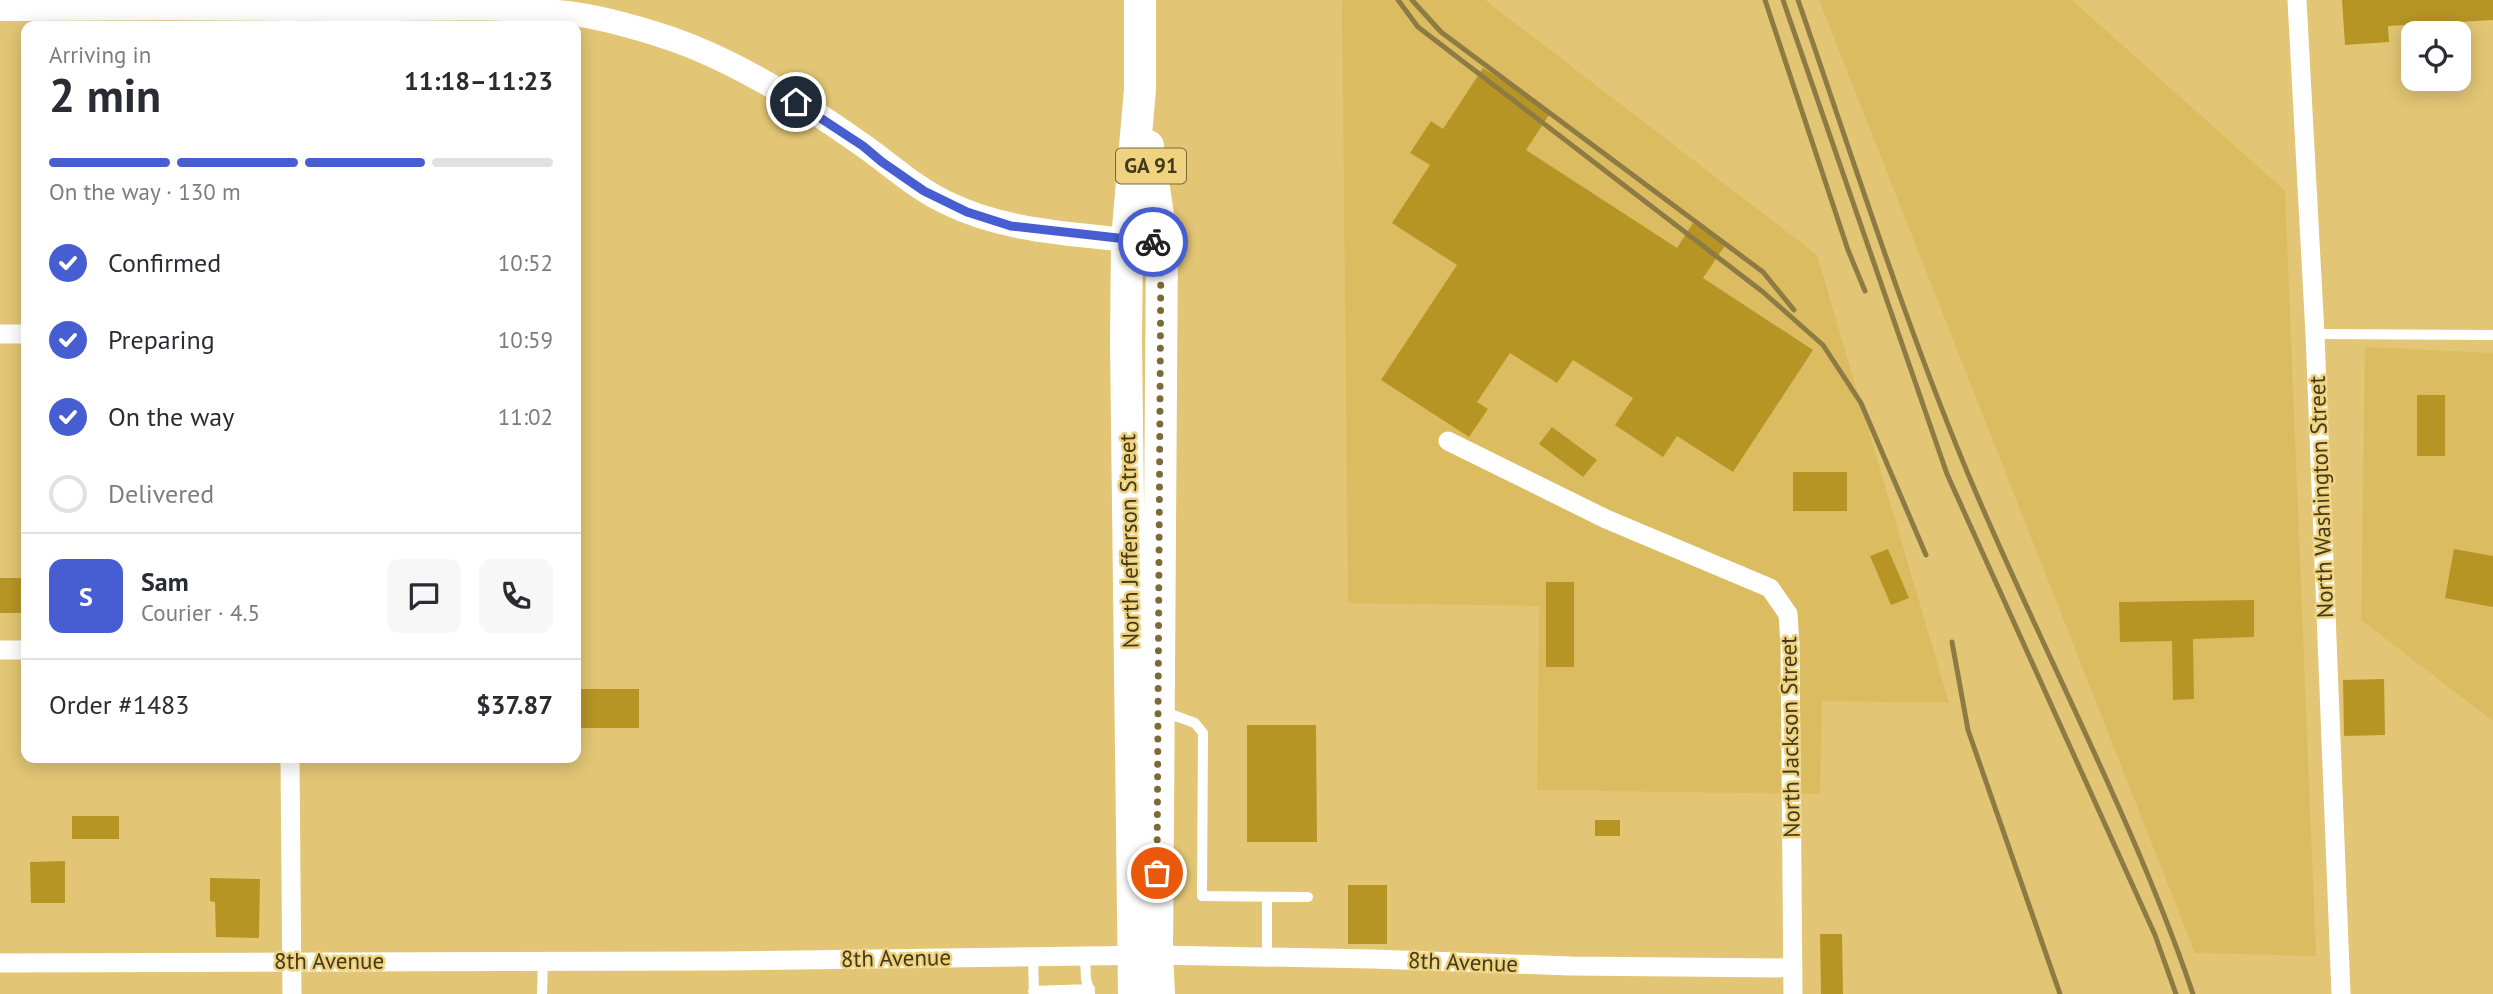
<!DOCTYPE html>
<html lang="en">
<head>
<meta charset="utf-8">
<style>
	body { margin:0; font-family:"PT Sans",sans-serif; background:#f7f7f7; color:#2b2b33; height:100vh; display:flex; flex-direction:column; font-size:26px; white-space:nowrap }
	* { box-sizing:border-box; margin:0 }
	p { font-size:23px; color:#7c7c81 }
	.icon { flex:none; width:38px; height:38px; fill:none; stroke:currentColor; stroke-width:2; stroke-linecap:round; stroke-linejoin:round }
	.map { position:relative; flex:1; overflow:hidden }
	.side { position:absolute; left:21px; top:21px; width:560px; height:742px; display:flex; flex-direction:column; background:#fff; border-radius:14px; box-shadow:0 4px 18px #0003 }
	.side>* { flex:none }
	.controls { position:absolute; left:2401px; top:21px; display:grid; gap:14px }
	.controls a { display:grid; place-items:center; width:70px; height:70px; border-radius:14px; background:#fff; box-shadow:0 4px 18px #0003; font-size:35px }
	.pin { position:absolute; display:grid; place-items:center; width:60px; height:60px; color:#fff; margin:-30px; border:4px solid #fff; border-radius:50%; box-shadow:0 2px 7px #0007 }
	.courier { position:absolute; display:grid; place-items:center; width:70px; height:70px; margin:-35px; border:5px solid #475ed2; border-radius:50%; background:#fff; color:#222; box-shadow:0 2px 9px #0007 }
	.summary em { font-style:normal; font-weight:600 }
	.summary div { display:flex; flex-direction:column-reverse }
	.summary { display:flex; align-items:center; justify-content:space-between; height:119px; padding:0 28px }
	h1 { font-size:46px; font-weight:600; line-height:52px }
	.bar { display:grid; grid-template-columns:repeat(4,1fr); gap:10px 7px; align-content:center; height:84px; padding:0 28px }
	.bar i { height:9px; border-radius:5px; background:#e1e1e2 }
	.bar .active { background:#475ed2 }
	.bar p { grid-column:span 4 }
	.line { display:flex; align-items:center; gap:18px; padding:0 28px; border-top:2px solid #e1e1e2 }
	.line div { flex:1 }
	.round { display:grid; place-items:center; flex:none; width:74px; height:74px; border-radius:14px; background:#f7f7f7 }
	ol { padding:0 28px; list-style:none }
	li { display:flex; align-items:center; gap:21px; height:77px }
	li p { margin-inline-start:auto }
	li .icon { padding:7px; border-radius:50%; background:#475ed2; color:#fff; stroke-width:4 }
	li:last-child { color:#7c7c81 }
	li i { width:38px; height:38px; border:4px solid #e1e1e2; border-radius:50% }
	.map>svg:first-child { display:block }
	.built { fill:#dbbc61 }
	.building { fill:#b79525 }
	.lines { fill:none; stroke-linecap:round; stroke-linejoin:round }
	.service { stroke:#fff; stroke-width:10 }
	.minor { stroke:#fff; stroke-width:19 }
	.tertiary { stroke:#fff; stroke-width:24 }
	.primary { stroke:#fff; stroke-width:32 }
	.rail { stroke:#8e7b43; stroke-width:5 }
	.done { stroke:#7c6b39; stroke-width:7; stroke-dasharray:0 12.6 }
	.route { stroke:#475ed2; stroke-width:9 }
	.labels { text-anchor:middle; stroke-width:5; stroke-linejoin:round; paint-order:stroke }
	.shield { fill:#efd381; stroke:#786838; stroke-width:2 }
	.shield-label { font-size:21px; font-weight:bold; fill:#453a18 }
	.street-label { font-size:23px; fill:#453a18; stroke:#efd381 }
</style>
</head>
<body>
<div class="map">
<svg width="2493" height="994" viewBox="0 0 2493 994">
	<rect width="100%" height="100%" fill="#e2c675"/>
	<path class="built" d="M1342,0H1485L1817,255L1949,703L1822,701L1820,794L1537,790L1539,606L1348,603Z
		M1819,0H2072L2285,191L2316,956L2195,953Z
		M2365,347L2493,353V721L2361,620Z"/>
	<path class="building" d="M2342,0H2493V20L2388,26L2389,42L2345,45Z
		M1483,68L1551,112L1526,150L1677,248L1693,223L1726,244L1703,278L1813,350L1733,472L1677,436L1663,457L1615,425L1633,398L1573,360L1557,383L1510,353L1477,402L1488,409L1469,437L1381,380L1457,265L1392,223L1430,165L1410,153L1431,121L1443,129Z
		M2417,395H2445V456H2417Z
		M1552,427L1597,460L1583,477L1539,444Z
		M1793,472H1847V511H1793Z
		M1888,549L1909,598L1891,605L1870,556Z
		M2454,549L2493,556V607L2445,598Z
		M0,578H24V613H0Z
		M1546,582H1574V667H1546Z
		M2254,600V637L2193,639L2194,699L2173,700L2172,641L2120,642L2119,602Z
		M2384,679L2385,735L2344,736L2343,680Z
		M576,689H639V728H576Z
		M1247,725H1316L1317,842H1247Z
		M72,816H119V839H72Z
		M1595,820H1620V836H1595Z
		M65,861V903H31L30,862Z
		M210,878L260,879L259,938L216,937L215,902L210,901Z
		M1348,885H1387V944H1348Z
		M1820,934H1842L1843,994H1821Z"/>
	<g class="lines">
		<path class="service" d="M2315,334L2493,335
			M1162,711L1195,723L1203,733L1202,896L1308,897
			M1267,897V957
			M1033,956L1034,994
			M1085,956L1086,979L1090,993
			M1033,991L1090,989
			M542,994L543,961"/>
		<path class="minor" d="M287,0L288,26
			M2297,0L2315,334L2341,994
			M0,334H26
			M1448,441L1606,519L1770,588L1788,614L1790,644L1793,994
			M0,650H26
			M290,758L292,994
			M0,963L722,961L1157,955L1373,959L1571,966L1792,968"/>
		<path class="tertiary" d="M0,9C113,8 225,8 338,9C414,10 491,5 567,13C602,17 639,28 672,39C735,61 806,105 861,144C890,164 914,187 945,202C1007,233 1078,234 1145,242"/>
		<path class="primary" d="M1148,146L1162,243L1157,955L1159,994
			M1134,994L1126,341L1127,240L1140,89V0"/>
		<path class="rail" d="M1398,0L1418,27L1763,292L1823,345L1861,403L1926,555
			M1412,0L1441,32L1763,272L1794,310
			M1765,0L1848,250L1865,291
			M1783,0L1947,474L2155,935L2176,994
			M1798,0C1854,161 1905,324 1971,481C2043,652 2133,818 2193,994
			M1952,642L1968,730L2060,994"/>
	</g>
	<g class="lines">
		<path class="done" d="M1153,242L1161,243L1157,873"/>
		<path class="route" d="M796,102L863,146L882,162L924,191L967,212L1011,226L1153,242"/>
	</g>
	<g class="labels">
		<rect class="shield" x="1116" y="148.5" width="70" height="35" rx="5"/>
		<g class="shield-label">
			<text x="1151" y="173">GA 91</text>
		</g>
		<g class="street-label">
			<text transform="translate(2321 497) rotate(-92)" y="8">North Washington Street</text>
			<text transform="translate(1129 541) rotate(-91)" y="8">North Jefferson Street</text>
			<text transform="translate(1790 737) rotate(-91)" y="8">North Jackson Street</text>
			<text transform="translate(896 958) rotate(-1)" y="8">8th Avenue</text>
			<text x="329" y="969">8th Avenue</text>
			<text transform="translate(1463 962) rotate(2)" y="8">8th Avenue</text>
		</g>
	</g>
</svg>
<div class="controls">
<a><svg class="icon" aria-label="locate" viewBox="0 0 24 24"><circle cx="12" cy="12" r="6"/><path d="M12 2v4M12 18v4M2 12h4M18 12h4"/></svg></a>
</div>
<div class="pin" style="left:1157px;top:873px;background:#ea580c"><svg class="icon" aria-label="bag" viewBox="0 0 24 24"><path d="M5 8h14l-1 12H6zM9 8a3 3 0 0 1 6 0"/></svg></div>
<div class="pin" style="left:796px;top:102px;background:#1f2937"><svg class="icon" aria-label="home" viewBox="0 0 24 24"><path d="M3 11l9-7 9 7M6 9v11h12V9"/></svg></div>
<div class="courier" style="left:1153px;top:242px"><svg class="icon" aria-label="bike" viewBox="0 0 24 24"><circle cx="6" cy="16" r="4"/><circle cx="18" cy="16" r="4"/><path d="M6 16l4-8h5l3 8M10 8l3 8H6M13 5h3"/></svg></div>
<section class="side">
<div class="summary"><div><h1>2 min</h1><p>Arriving in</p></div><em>11:18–11:23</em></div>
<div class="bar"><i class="active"></i><i class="active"></i><i class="active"></i><i></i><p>On the way · 130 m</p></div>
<ol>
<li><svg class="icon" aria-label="check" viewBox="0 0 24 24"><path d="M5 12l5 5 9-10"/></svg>Confirmed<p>10:52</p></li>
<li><svg class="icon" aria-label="check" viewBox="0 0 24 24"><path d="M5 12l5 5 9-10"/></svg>Preparing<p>10:59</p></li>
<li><svg class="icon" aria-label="check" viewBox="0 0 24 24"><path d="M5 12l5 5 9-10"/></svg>On the way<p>11:02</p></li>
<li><i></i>Delivered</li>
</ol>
<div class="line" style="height:126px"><b class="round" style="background:#475ed2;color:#fff">S</b><div><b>Sam</b><p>Courier · 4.5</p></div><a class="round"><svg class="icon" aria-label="chat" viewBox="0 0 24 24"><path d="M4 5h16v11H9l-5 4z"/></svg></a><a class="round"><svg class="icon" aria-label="phone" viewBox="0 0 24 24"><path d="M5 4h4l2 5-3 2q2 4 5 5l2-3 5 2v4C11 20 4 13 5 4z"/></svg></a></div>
<div class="line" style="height:91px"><div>Order #1483</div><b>$37.87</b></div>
</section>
</div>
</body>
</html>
